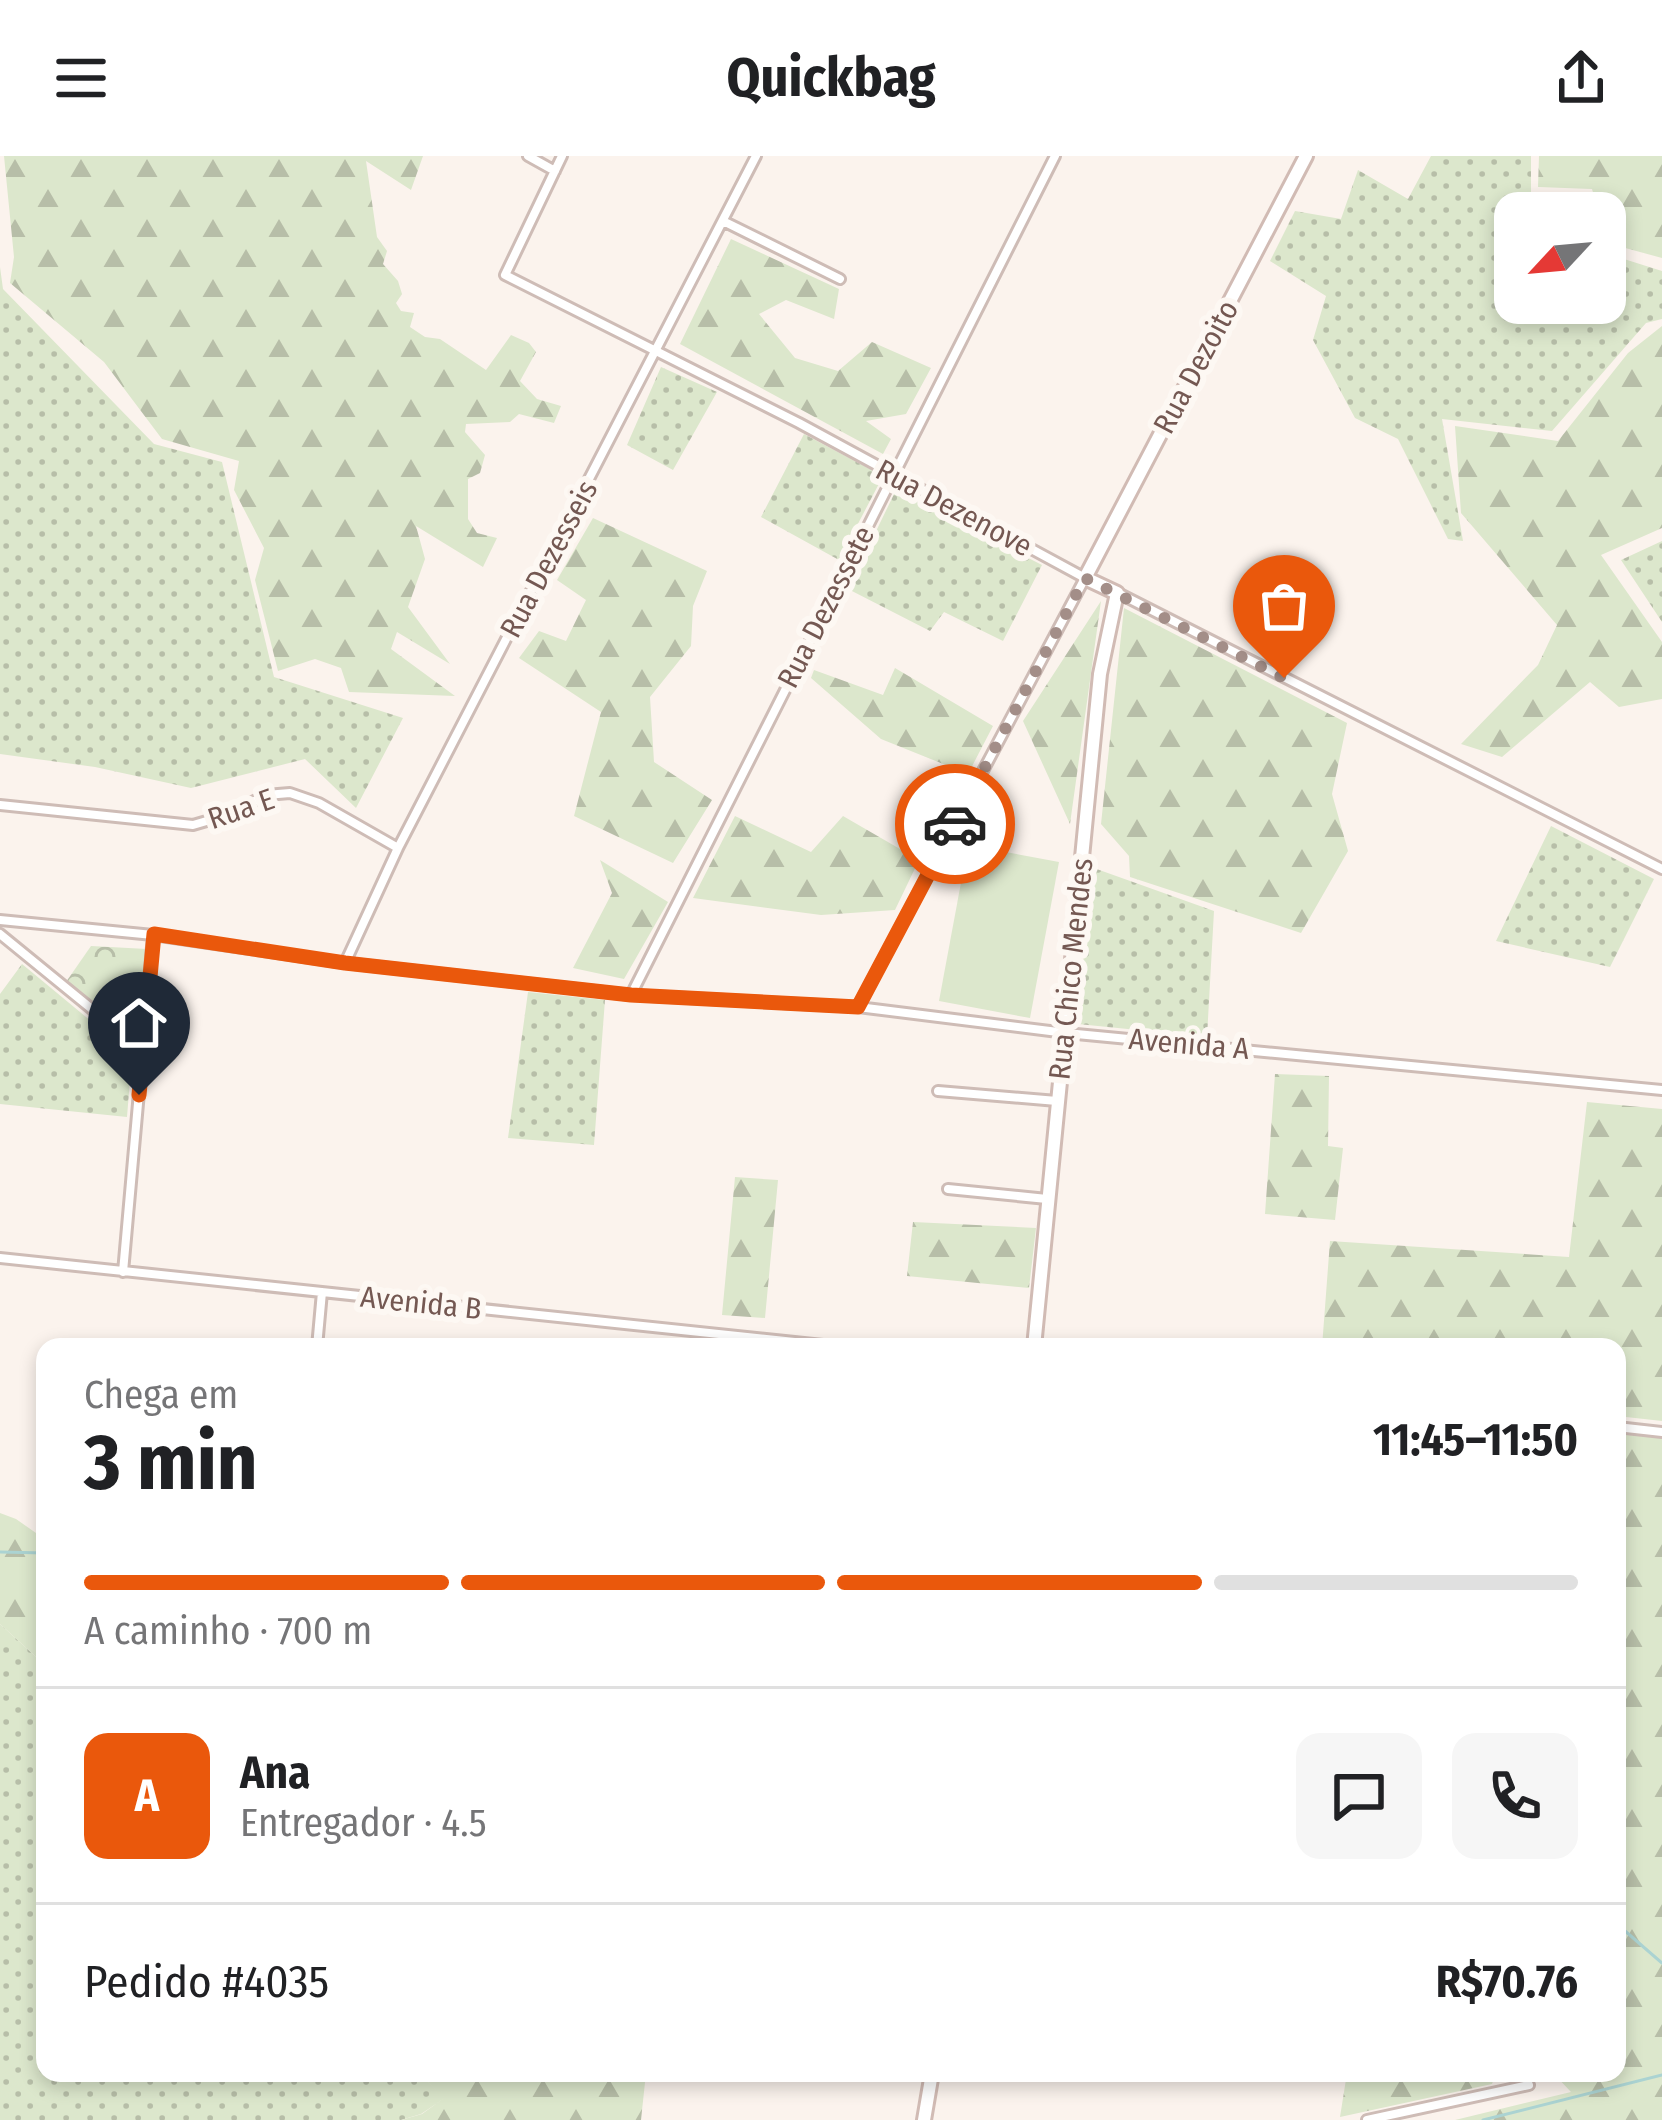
<!DOCTYPE html>
<html lang="pt">
<head>
<meta charset="utf-8">
<style>
	body { margin:0; font-family:"Fira Sans Condensed",sans-serif; background:#f6f6f6; color:#202124; height:100vh; display:flex; flex-direction:column; font-size:45px; white-space:nowrap }
	* { box-sizing:border-box; margin:0 }
	p { font-size:39px; color:#757577 }
	.icon { flex:none; width:66px; height:66px; fill:none; stroke:currentColor; stroke-width:2; stroke-linecap:round; stroke-linejoin:round }
	.map { position:relative; flex:1; overflow:hidden }
	.drawer { position:absolute; left:36px; top:1182px; width:1590px; height:744px; display:flex; flex-direction:column; background:#fff; border-radius:24px; box-shadow:0 6px 18px #0003 }
	.drawer>* { flex:none }
	.needle { width:78px; rotate:244deg }
	.tools { position:absolute; left:1494px; top:36px; display:grid; gap:24px }
	.tools a { display:grid; place-items:center; width:132px; height:132px; border-radius:24px; background:#fff; box-shadow:0 6px 18px #0003; font-size:60px }
	.pin { position:absolute; display:grid; place-items:center; width:102px; height:102px; color:#fff; margin:-123px -51px; border-radius:50% 50% 50% 0; rotate:-45deg; box-shadow:0 0 12px #0007 }
	.pin .icon { rotate:45deg }
	.courier { position:absolute; display:grid; place-items:center; width:120px; height:120px; margin:-60px; border:9px solid #ea580c; border-radius:50%; background:#fff; color:#222; box-shadow:0 3px 15px #0007 }
	.head em { font-style:normal; font-weight:700 }
	.head div { display:flex; flex-direction:column-reverse }
	.head { display:flex; align-items:center; justify-content:space-between; height:204px; padding:0 48px }
	h1 { font-size:78px; font-weight:700; line-height:90px }
	.bar { display:grid; grid-template-columns:repeat(4,1fr); gap:18px 12px; align-content:center; height:144px; padding:0 48px }
	.bar i { height:15px; border-radius:9px; background:#e0e0e0 }
	.bar .current { background:#ea580c }
	.bar p { grid-column:span 4 }
	.line { display:flex; align-items:center; gap:30px; padding:0 48px; border-top:3px solid #e0e0e0 }
	.line div { flex:1 }
	.round { display:grid; place-items:center; flex:none; width:126px; height:126px; border-radius:24px; background:#f6f6f6 }
	header { display:flex; justify-content:space-between; align-items:center; height:156px; padding:0 48px; background:#fff; font-size:54px; font-weight:700 }
	.map>svg:first-child { display:block }
	.grass { fill:url(#grass-dots) }
	.forest { fill:url(#forest-firs) }
	.park { fill:url(#park-crowns) }
	.pitch { fill:#dce7cc }
	.lines { fill:none; stroke-linecap:round; stroke-linejoin:round }
	.stream { stroke:#abd3d2; stroke-width:3 }
	.street-casing { stroke:#cebcb6; stroke-width:14 }
	.secondary-casing { stroke:#d1bbb4; stroke-width:18 }
	.street { stroke:#fff; stroke-width:8 }
	.secondary { stroke:#fff; stroke-width:12 }
	.done { stroke:#a38e88; stroke-width:12; stroke-dasharray:0 21.6 }
	.route { stroke:#ea580c; stroke-width:15 }
	.labels { text-anchor:middle; stroke-width:12; stroke-linejoin:round; paint-order:stroke }
	.street-label { font-size:30px; fill:#745852; stroke:#fdf8f3 }
</style>
</head>
<body>
<header><svg class="icon" aria-label="menu" viewBox="0 0 24 24"><path d="M4 6h16M4 12h16M4 18h16"/></svg>Quickbag<svg class="icon" aria-label="share" viewBox="0 0 24 24"><path d="M12 15V3M7 8l5-5 5 5M5 13v7h14v-7"/></svg></header>
<div class="map">
<svg width="1662" height="1964" viewBox="0 0 1662 1964">
	<defs>
		<pattern id="grass-dots" width="8" height="8" patternUnits="userSpaceOnUse" patternTransform="scale(3)"><rect width="8" height="8" fill="#dce7cc"/><path d="M2 2h.1M6 6h.1" fill="none" stroke="#b7bea8" stroke-width="1.8" stroke-linecap="round"/></pattern>
		<pattern id="forest-firs" width="22" height="20" patternUnits="userSpaceOnUse" patternTransform="scale(3)"><rect width="22" height="20" fill="#dce7cc"/><path d="M5 1l3.5 6h-7zM16 11l3.5 6h-7z" fill="#b7bea8"/></pattern>
		<pattern id="park-crowns" width="20" height="18" patternUnits="userSpaceOnUse" patternTransform="scale(3)"><rect width="20" height="18" fill="#dce7cc"/><path d="M2 6a3 3 0 1 1 6 0M12 15a3 3 0 1 1 6 0" fill="none" stroke="#b7bea8"/></pattern>
	</defs>
	<rect width="100%" height="100%" fill="#fbf3ed"/>
	<path class="grass" d="M1431,0H1531V46L1586,45L1590,57H1515V147H1605V97L1662,115V163L1646,167L1552,275L1442,263L1463,385L1448,383L1398,283L1355,262L1313,184L1326,140L1270,105L1295,55L1341,63L1358,14L1408,43Z
		M0,111L3,133L154,288L222,306L274,521L403,562L356,652L305,603L191,632L95,611L0,598Z
		M661,211L717,236L673,314L627,289Z
		M804,278L883,320L839,404L761,361Z
		M896,334L1042,409L1003,485L944,456L930,475L848,433Z
		M1662,385V466L1621,404Z
		M1551,670L1654,723L1610,811L1496,785Z
		M1091,711L1214,755L1207,881L1078,868Z
		M22,808L132,899L127,961L0,948V838Z
		M528,836L605,844L594,989L508,982Z
		M0,1468L45,1509V1917H419L445,1942L421,1958L401,1964H0Z"/>
	<path class="forest" d="M4,0H423L411,34L366,5L377,81L387,95L383,108L398,125L402,138L396,147L401,155L414,157L410,171L425,181L440,183L486,214L511,179L529,187L536,196L520,225L537,243L561,250L554,267L519,258L510,266L466,268L465,276L485,299L480,317L468,323V363L477,377L497,382L483,411L416,370L425,403L408,451L450,508L397,476L391,493L455,540L349,536L341,512L315,503L278,515L255,424L264,392L234,334L239,305L162,283L104,206L10,127L14,101Z
		M1539,0H1662V102L1607,87L1605,57H1599L1592,33L1538,31Z
		M731,83L839,133L834,163L786,144L759,158L795,202L838,215L872,186L931,212L906,258L866,265L891,283L883,298L680,188Z
		M1662,170V372L1601,399L1662,486V543L1619,551L1590,526L1502,601L1461,588L1538,509L1557,469L1461,357L1455,270L1558,285L1628,197Z
		M593,362L707,415L693,450L691,490L650,541L654,606L712,644L673,707L574,660L601,556L519,502L539,475L566,485L586,444L557,424Z
		M1101,445L1070,668L1023,565Z
		M1124,452L1347,567L1332,638L1348,695L1301,777L1130,721L1129,700L1101,668Z
		M895,512L993,570L968,618L881,583L811,522L814,514L883,539Z
		M735,660L811,696L843,660L919,704L895,754L821,759L693,742Z
		M600,704L668,746L624,823L573,812L612,737Z
		M1275,918L1329,920L1328,990L1343,992L1335,1064L1265,1058Z
		M1587,946L1662,953V1265L1617,1260V1191H1322L1330,1085L1569,1101Z
		M735,1021L778,1024L765,1162L722,1159Z
		M913,1066L1036,1072L1029,1132L907,1120Z
		M1617,1277L1662,1282V1964H1455L1571,1936L1553,1917H1617Z
		M0,1357L16,1363L36,1377L45,1376V1509L0,1468Z
		M419,1917H646L641,1964H401L422,1958L444,1942Z
		M1347,1917H1496L1492,1928L1340,1961Z"/>
	<path class="park" d="M91,790L147,793L139,884L66,826Z"/>
	<path class="pitch" d="M968,689L1059,706L1030,862L939,845Z"/>
	<g class="lines">
		<path class="stream" d="M0,1396L45,1397
			M1617,1768L1662,1807
			M1483,1964L1662,1919"/>
		<g class="street-casing">
			<path id="street" d="M528,0L555,15
				M562,0L505,119L799,267L1085,422L858,851
				M723,65L840,123
				M1118,437L1662,713
				M0,649L193,669L227,659L266,639L290,637L319,647L398,692
				M0,764L153,779L345,807L631,839L858,851L1066,877L1662,934
				M0,778L142,894
				M345,807L398,692L756,0
				M631,839L1055,0
				M938,935L1057,945
				M948,1033L1047,1043
				M0,1102L842,1191
				M123,1116L153,779
				M317,1191L322,1136
				M1617,1271L1662,1276
				M1367,1964L1529,1929"/>
		</g>
		<g class="secondary-casing">
			<path id="secondary" d="M1034,1191L1100,518L1117,437L1085,422L1306,0
				M924,1964L932,1917"/>
		</g>
		<use href="#street" class="street"/>
		<use href="#secondary" class="secondary"/>
	</g>
	<g class="lines">
		<path class="done" d="M955,668L1085,422L1284,522"/>
		<path class="route" d="M139,939L154,778L345,807L631,839L858,851L955,668"/>
	</g>
	<g class="labels">
		<g class="street-label">
			<text transform="translate(1196 211) rotate(-62)" y="10">Rua Dezoito</text>
			<text transform="translate(954 352) rotate(28)" y="10">Rua Dezenove</text>
			<text transform="translate(549 403) rotate(-62)" y="10">Rua Dezesseis</text>
			<text transform="translate(826 451) rotate(-63)" y="10">Rua Dezessete</text>
			<text transform="translate(241 653) rotate(-19)" y="10">Rua E</text>
			<text transform="translate(1071 813) rotate(-84)" y="10">Rua Chico Mendes</text>
			<text transform="translate(1189 888) rotate(5)" y="10">Avenida A</text>
			<text transform="translate(421 1147) rotate(6)" y="10">Avenida B</text>
		</g>
	</g>
</svg>
<div class="tools">
<a><svg class="needle" viewBox="-14 -14 28 28"><path d="M0-13l5 13h-10z" fill="#e53935"/><path d="M0 13l5-13h-10z" fill="#757577"/></svg></a>
</div>
<div class="pin" style="left:1284px;top:522px;background:#ea580c"><svg class="icon" aria-label="bag" viewBox="0 0 24 24"><path d="M5 8h14l-1 12H6zM9 8a3 3 0 0 1 6 0"/></svg></div>
<div class="pin" style="left:139px;top:939px;background:#1f2937"><svg class="icon" aria-label="home" viewBox="0 0 24 24"><path d="M3 11l9-7 9 7M6 9v11h12V9"/></svg></div>
<div class="courier" style="left:955px;top:668px"><svg class="icon" aria-label="car" viewBox="0 0 24 24"><path d="M5 17H2v-5l4-1 3-4h7l3 4 3 1v5h-3M9 17h6M6 11h13"/><circle cx="7" cy="17" r="2"/><circle cx="17" cy="17" r="2"/></svg></div>
<section class="drawer">
<div class="head"><div><h1>3 min</h1><p>Chega em</p></div><em>11:45–11:50</em></div>
<div class="bar"><i class="current"></i><i class="current"></i><i class="current"></i><i></i><p>A caminho · 700 m</p></div>
<div class="line" style="height:216px"><b class="round" style="background:#ea580c;color:#fff">A</b><div><b>Ana</b><p>Entregador · 4.5</p></div><a class="round"><svg class="icon" aria-label="chat" viewBox="0 0 24 24"><path d="M4 5h16v11H9l-5 4z"/></svg></a><a class="round"><svg class="icon" aria-label="phone" viewBox="0 0 24 24"><path d="M5 4h4l2 5-3 2q2 4 5 5l2-3 5 2v4C11 20 4 13 5 4z"/></svg></a></div>
<div class="line" style="height:156px"><div>Pedido #4035</div><b>R$70.76</b></div>
</section>
</div>
</body>
</html>
